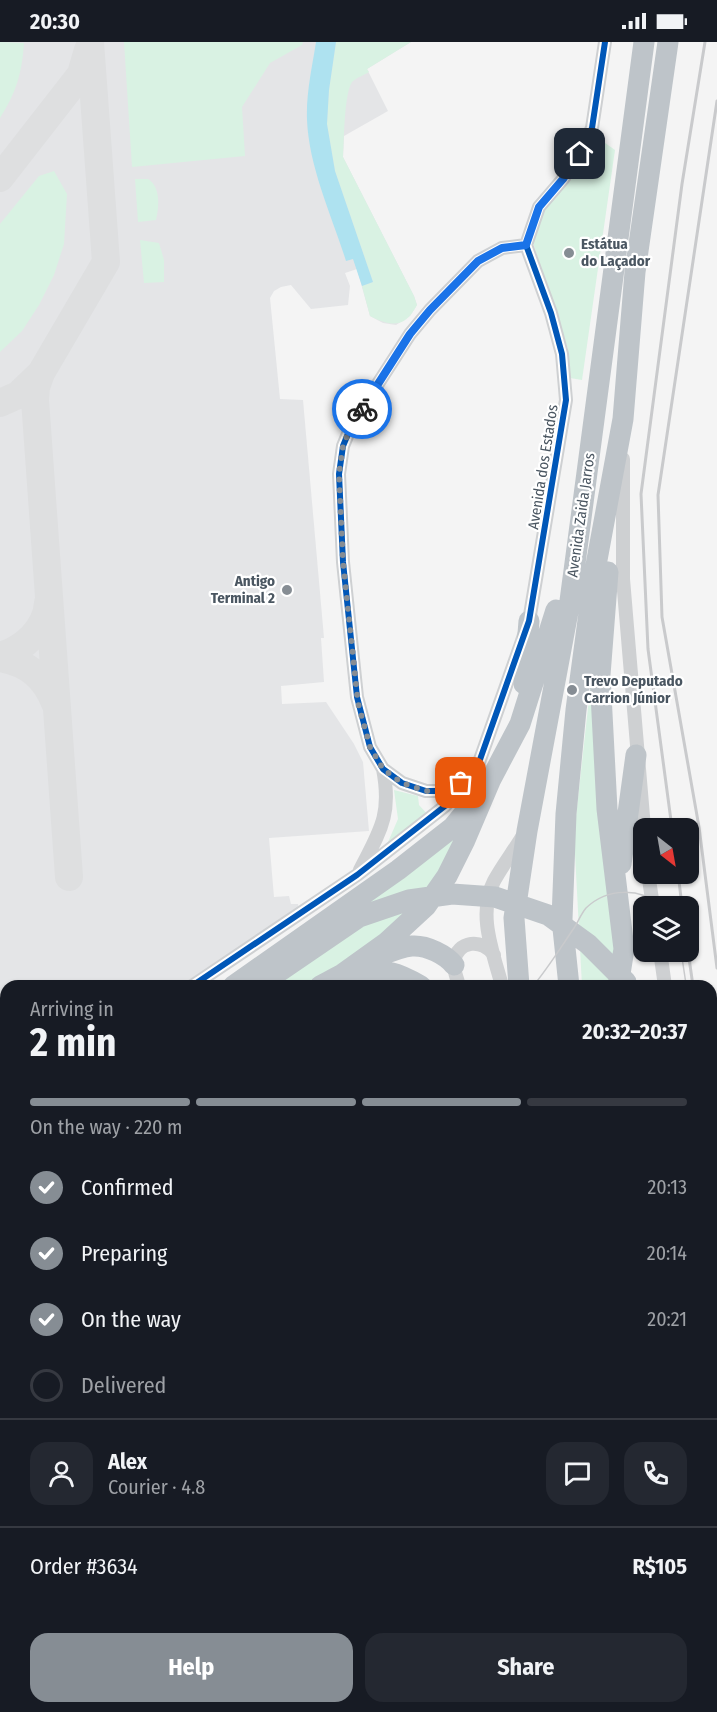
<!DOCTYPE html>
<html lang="en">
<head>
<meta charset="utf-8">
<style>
	body { margin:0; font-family:"Fira Sans Condensed",sans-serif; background:#242831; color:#f1f3f6; height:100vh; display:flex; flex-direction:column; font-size:22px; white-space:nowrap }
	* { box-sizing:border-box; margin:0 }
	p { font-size:20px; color:#9ea1a6 }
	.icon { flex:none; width:33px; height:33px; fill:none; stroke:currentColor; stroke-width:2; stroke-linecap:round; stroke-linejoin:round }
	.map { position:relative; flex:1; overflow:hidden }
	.details { position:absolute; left:0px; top:938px; width:717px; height:734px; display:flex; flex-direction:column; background:#171b24; border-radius:18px 18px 0 0; box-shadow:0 2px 4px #0004 }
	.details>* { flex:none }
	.needle { width:39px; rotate:149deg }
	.tools { position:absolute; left:633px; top:776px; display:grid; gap:12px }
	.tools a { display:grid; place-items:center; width:66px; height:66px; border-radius:12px; background:#171b24; box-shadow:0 2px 4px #0004; font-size:30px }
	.pin { position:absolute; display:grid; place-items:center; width:51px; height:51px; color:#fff; margin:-26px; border-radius:12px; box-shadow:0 3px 9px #0006 }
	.courier { position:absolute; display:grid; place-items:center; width:60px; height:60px; margin:-30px; border:4px solid #1a73e8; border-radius:50%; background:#fff; color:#222; box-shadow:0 2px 8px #0007 }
	.summary em { font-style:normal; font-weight:700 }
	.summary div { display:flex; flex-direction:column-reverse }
	.summary { display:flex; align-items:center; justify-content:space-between; height:102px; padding:0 30px }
	h1 { font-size:39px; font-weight:700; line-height:45px }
	.bar { display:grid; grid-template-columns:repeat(4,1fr); gap:9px 6px; align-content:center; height:72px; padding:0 30px }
	.bar i { height:8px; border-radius:4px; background:#363941 }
	.bar .active { background:#868d94 }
	.bar p { grid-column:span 4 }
	.line { display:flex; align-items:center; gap:15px; padding:0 30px; border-top:2px solid #363941 }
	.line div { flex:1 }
	.round { display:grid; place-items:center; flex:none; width:63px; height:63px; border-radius:18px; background:#242831 }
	ol { padding:0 30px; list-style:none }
	li { display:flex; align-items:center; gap:18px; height:66px }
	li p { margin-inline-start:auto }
	li .icon { padding:6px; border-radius:50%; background:#868d94; color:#fff; stroke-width:4 }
	li:last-child { color:#9ea1a6 }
	li i { width:33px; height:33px; border:3px solid #363941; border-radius:50% }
	.action { display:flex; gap:12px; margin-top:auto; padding:12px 30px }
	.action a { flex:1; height:69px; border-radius:18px; background:#868d94; color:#fff; font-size:24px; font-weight:700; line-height:69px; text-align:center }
	.action a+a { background:#242831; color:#f1f3f6 }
	.status { display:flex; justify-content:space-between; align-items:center; height:42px; padding:0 30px; background:#171b24; direction:ltr }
	.status svg { height:16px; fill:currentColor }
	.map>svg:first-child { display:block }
	.airport { fill:#e4e5e7 }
	.green { fill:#d9f2e3 }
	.water { fill:#aee2f0 }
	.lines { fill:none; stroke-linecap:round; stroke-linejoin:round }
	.taxiway { stroke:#dedfe0; stroke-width:28 }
	.minor { stroke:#ced0d2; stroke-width:14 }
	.major { stroke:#caced1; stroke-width:18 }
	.highway { stroke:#bec4c9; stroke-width:21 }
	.tram { stroke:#c9cacc; stroke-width:1.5 }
	.rail { stroke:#c9cacc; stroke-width:3 }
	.cycleway-casing { stroke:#fff; stroke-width:10 }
	.cycleway { stroke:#0057b8; stroke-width:6 }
	.done { stroke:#868d94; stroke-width:6; stroke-dasharray:0 10.8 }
	.route { stroke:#1a73e8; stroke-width:8 }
	.poi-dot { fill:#868d94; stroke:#fff; stroke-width:2 }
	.labels { text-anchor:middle; stroke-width:4.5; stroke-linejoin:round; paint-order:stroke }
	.poi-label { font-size:15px; font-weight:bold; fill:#4a5661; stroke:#fff; text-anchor:start }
	.street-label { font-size:15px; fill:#4a5661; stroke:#fff }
</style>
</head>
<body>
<div class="status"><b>20:30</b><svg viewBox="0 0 49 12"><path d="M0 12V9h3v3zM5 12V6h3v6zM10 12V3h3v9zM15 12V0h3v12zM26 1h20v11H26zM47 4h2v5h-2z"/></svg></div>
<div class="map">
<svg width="717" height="1670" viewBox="0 0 717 1670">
	<rect width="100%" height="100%" fill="#f4f4f4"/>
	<path class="airport" d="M0,0H411L367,27L388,69L344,94L343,115L414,254L417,263L410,274L396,283L383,281L370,274L357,227L345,231L350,244L348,263L311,267L291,243L281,245L274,249L270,256L280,357L303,358L324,596H321L324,640L281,644L282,662L326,660L354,702L363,720L369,789L269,796L274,855L289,854L291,862H298L299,867L181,943L6,944V1042L0,1041Z"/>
	<path class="green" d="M0,0L24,1C22,31 16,51 0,76Z
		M124,0H303L302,3L270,21L242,65L245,114L132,125Z
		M336,0H411L367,27L369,30C364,33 356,36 352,40C344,52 344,100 343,115L414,254L417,263C405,286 392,285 370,274L362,244L373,240L335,129L327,82L329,48Z
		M601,98L615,108L582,338L570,336L568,307L531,195L547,159L581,129Z
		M54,129L67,152L64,202L54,233L39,263L22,289L0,310V182L39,134Z
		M135,137H148C161,145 159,165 156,178L138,180Z
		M140,198L159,201L164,218V240L144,241Z
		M594,611L629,943L582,944L574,793Z
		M394,748L418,754L419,763L429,774L385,807L398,777Z
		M466,776L441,832L410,876L364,910L303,943L249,944Z"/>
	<path class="water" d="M316,0H336L329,48L327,82L335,129L373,240L362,244L353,217L346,219C332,174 309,126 307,78C306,51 312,26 316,0Z"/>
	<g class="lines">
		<path class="taxiway" d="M0,136L81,32L88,8
			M0,361L18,353L41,331
			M0,614C24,607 46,587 48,561
			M0,616C28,621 45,635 55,661
			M69,835L35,358L36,345L41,331L106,220L90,0"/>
		<path class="minor" d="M623,417V537L644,786
			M462,740L446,747L437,749H426L402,741L383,727L370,705L357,655L343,520L339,432L343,404L352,382L410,292L430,268L478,219L502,206L526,203
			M360,828C380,789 392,773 383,727
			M648,831L653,864
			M660,909L665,944
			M192,944L357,833L445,764L477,726L529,579L566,358L562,312L551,271L526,203L539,165L563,137L580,112L592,86L605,0
			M459,944C457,936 453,927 454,920C457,898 483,896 494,913
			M502,944C493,910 477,872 494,839C502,824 513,810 522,795
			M0,1050H6
			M0,1083L6,1086
			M711,1283L717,1346
			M0,1556L6,1554
			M704,1665L705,1670
			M38,1670V1665"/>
		<path class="major" d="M0,1125L6,1121
			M0,1178L6,1174"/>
		<path class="highway" d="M608,530L600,633L607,767L624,907L618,944
			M524,642L529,579
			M621,822L636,713
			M359,931C388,928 395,929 421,944
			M341,933L387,900L426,864L447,834L465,798L491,737L520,682L556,568
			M233,944L398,828L453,785L476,757
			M258,944L359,875L409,858L452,852L495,855L548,873L588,902L626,940
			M320,944C341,933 391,905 412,904C427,903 446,913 454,923
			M519,944L514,876L527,789L570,559L644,0
			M569,944L562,877L566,772L576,668L594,534L623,377L635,230L668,0
			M0,1072L6,1071
			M711,1357L717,1380
			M711,1400L717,1417
			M711,1488L717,1507"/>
		<path class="tram" d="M681,909L686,942
			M533,944C548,926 561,905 574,886C578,880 581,872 586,866C608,845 640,846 663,864
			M0,1145L6,1142"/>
		<path class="rail" d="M717,59L658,453L662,575L699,785L717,926
			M672,786L648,607L641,452L682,142L705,0
			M678,831L682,864
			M688,909L693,944
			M711,1072L717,1115"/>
		<g class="cycleway-casing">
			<path id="cycleway" d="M464,738L446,747L437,749H426L402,741L383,727L370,705L357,655L343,520L339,432L343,404L352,382L410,292L430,268L478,219L502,206L526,203
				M192,944L357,833L445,764L477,726L529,579L566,358L562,312L551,271L526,203L539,165L563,137L580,112L592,86L605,0"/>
		</g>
		<use href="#cycleway" class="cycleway"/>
	</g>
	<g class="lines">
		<path class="done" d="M362,367L352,382L343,404L339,432L343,520L358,661L370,705L383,727L402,741L426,749L446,747L461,741"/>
		<path class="route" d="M362,367L410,292L430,268L478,219L502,206L526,203L539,165L563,137L580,112"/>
	</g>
	<g class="poi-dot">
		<circle cx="569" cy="211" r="6"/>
		<circle cx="287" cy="548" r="6"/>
		<circle cx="572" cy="648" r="6"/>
	</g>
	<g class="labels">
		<g class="poi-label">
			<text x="581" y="207">Estátua<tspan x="581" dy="17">do Laçador</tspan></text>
			<text x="275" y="544" text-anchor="end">Antigo<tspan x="275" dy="17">Terminal 2</tspan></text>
			<text x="584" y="644">Trevo Deputado<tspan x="584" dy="17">Carrion Júnior</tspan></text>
		</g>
		<g class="street-label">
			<text transform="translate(543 425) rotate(-81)" y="5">Avenida dos Estados</text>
			<text transform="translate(581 473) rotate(-82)" y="5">Avenida Zaida Jarros</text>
		</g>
	</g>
</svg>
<div class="tools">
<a><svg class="needle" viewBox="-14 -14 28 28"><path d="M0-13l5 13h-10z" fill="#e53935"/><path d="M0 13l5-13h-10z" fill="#9ea1a6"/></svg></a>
<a><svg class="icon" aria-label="layers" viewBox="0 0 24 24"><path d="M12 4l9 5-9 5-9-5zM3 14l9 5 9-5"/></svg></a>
</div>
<div class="pin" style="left:461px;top:741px;background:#ea580c"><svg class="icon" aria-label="bag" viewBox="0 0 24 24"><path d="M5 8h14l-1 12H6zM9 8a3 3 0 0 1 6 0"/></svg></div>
<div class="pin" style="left:580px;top:112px;background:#1f2937"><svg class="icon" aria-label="home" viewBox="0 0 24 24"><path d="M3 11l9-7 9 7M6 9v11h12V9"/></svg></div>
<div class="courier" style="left:362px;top:367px"><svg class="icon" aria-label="bike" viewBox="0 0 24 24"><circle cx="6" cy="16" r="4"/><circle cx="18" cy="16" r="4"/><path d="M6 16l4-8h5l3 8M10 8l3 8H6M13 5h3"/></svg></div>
<section class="details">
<div class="summary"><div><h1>2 min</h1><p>Arriving in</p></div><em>20:32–20:37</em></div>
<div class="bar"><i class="active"></i><i class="active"></i><i class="active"></i><i></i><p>On the way · 220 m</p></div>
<ol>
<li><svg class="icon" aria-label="check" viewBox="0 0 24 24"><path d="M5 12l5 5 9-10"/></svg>Confirmed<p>20:13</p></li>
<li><svg class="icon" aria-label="check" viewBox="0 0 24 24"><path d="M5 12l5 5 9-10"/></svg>Preparing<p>20:14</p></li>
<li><svg class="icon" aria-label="check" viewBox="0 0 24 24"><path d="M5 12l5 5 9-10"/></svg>On the way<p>20:21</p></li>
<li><i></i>Delivered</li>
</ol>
<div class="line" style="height:108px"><a class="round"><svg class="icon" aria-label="person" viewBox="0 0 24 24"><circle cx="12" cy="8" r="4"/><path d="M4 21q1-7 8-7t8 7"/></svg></a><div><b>Alex</b><p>Courier · 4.8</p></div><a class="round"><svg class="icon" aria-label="chat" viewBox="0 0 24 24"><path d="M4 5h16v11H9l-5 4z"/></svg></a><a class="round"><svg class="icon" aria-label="phone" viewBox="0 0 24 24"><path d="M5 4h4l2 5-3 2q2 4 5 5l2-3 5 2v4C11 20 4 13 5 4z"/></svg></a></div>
<div class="line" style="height:78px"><div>Order #3634</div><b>R$105</b></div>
<div class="action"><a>Help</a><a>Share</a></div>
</section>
</div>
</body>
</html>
